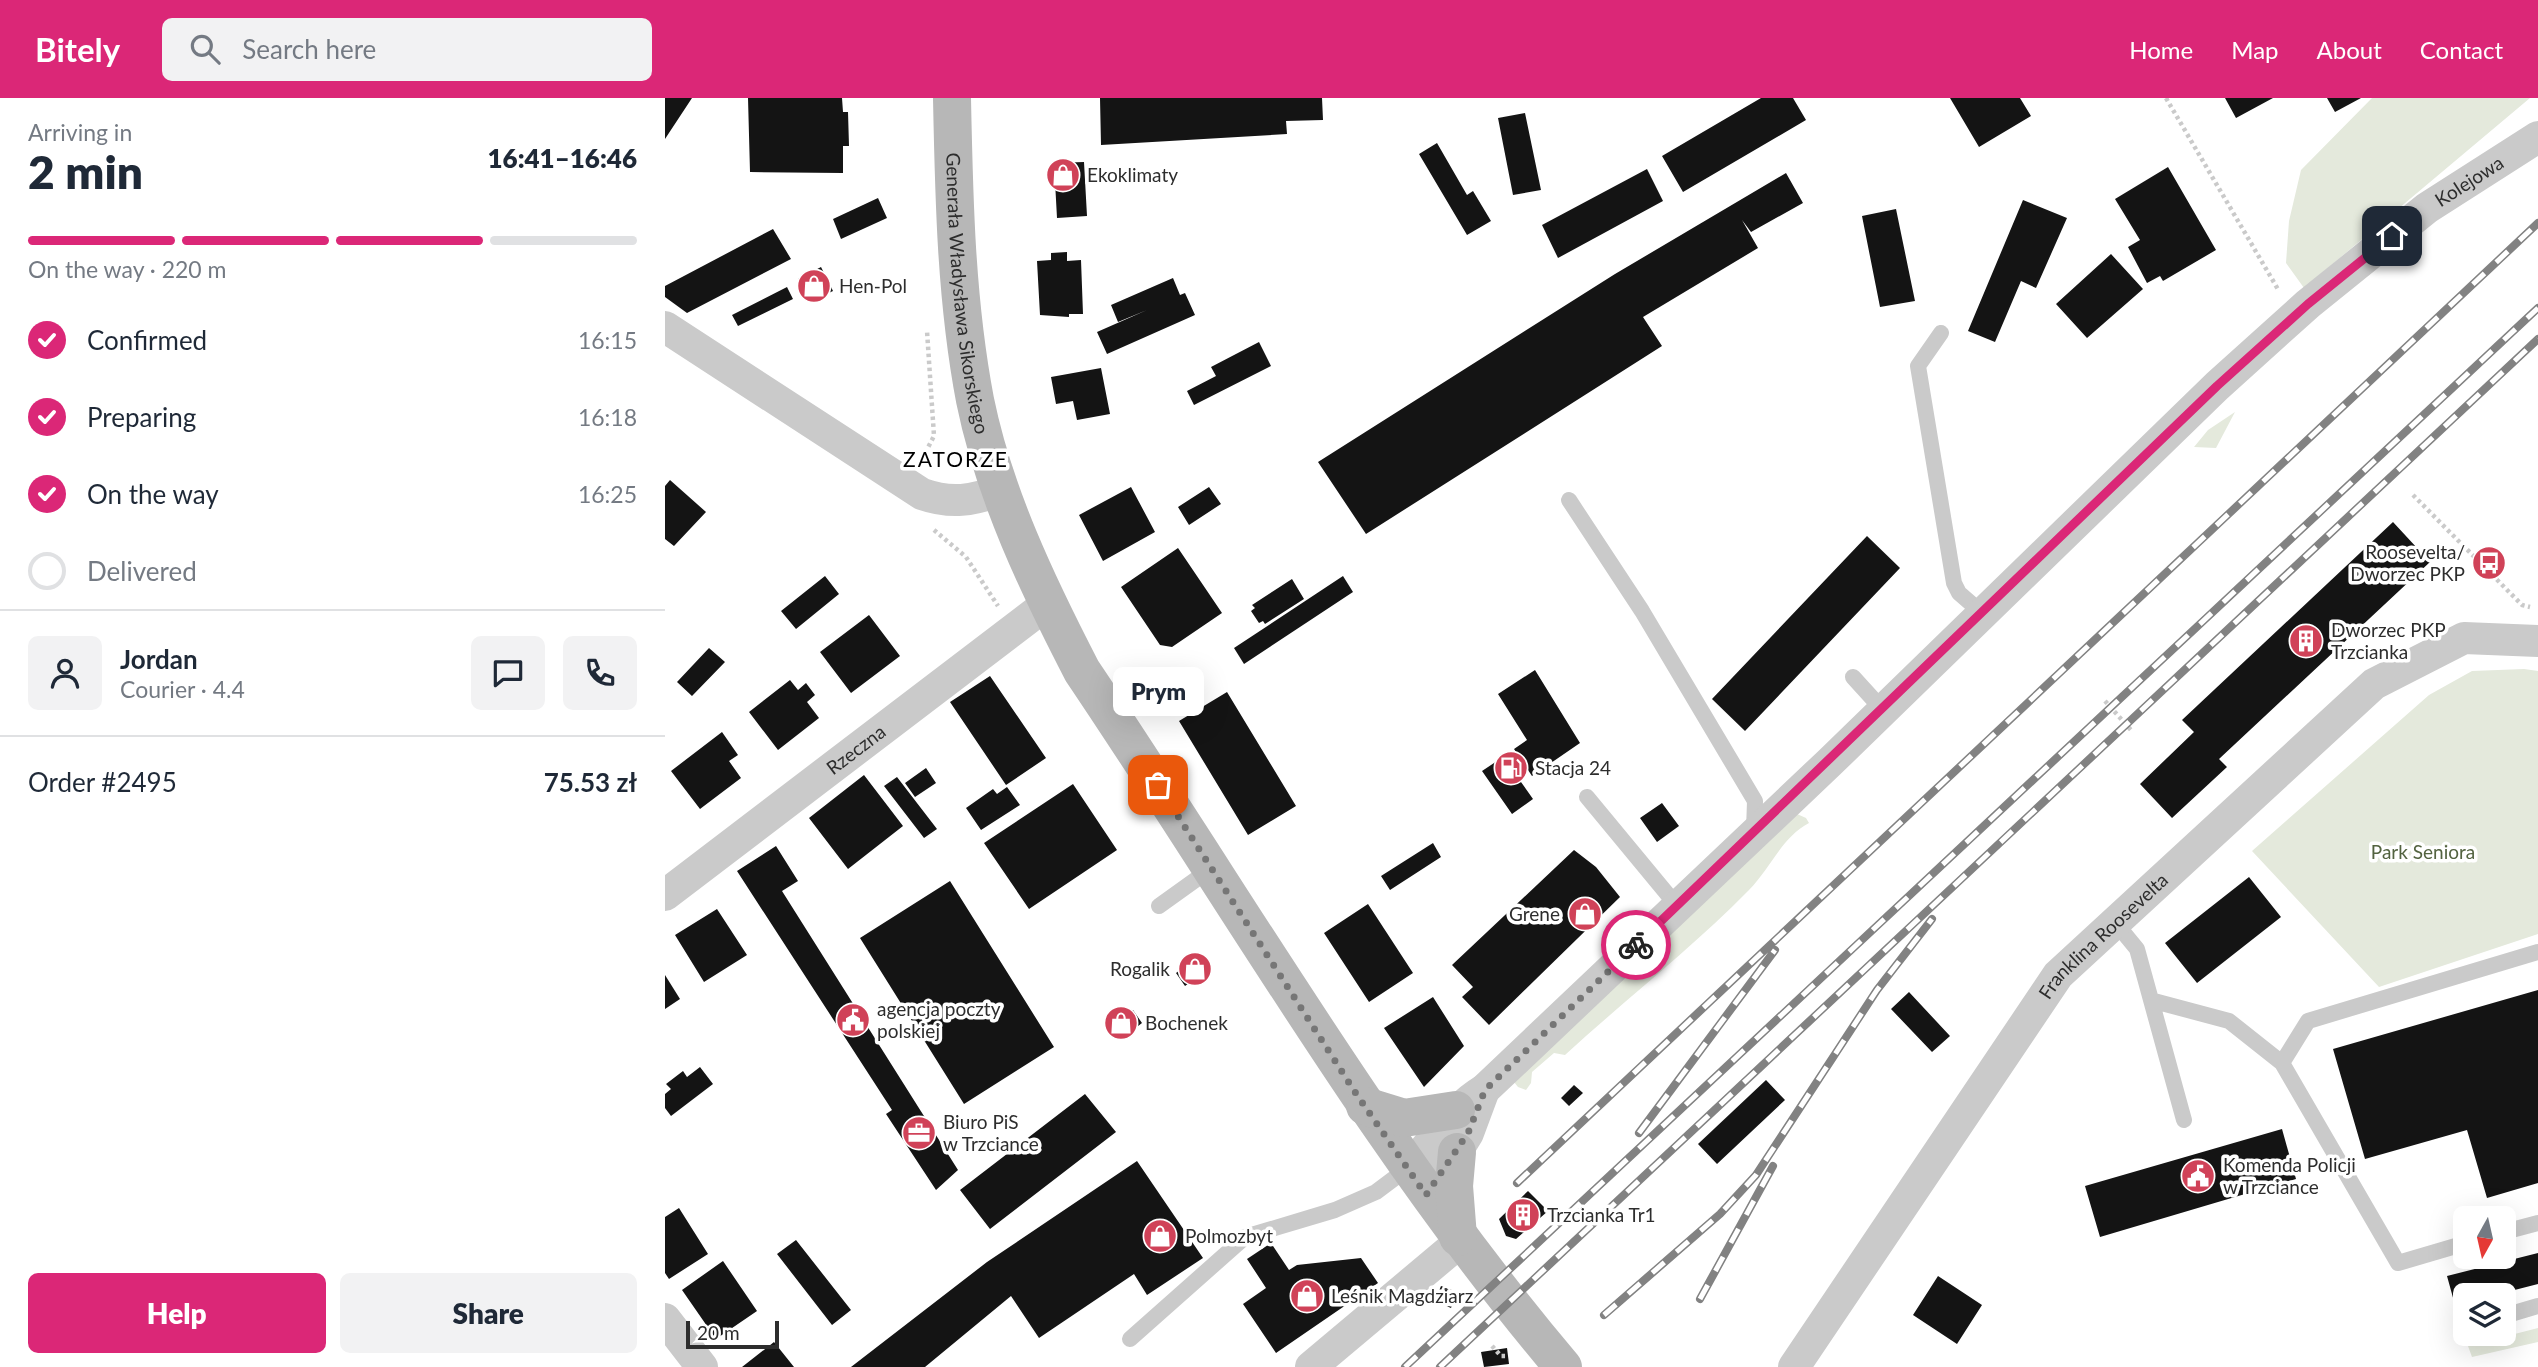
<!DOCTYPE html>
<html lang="en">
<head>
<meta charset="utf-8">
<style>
	body { margin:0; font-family:Lato,sans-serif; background:#f2f2f3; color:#1f2937; height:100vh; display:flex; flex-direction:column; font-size:26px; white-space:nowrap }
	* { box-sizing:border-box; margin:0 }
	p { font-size:23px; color:#747a83 }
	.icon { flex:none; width:38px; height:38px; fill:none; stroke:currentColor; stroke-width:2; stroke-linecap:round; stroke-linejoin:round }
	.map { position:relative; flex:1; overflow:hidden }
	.sheet { display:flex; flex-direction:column; background:#fff; width:665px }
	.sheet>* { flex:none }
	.needle { width:46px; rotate:188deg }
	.fabs { position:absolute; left:1788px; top:1108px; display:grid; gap:14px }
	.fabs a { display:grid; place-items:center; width:63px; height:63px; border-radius:10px; background:#fff; box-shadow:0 7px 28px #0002; font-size:35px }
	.scale { position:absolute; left:21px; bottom:18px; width:93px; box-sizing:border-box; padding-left:7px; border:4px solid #2d2d2d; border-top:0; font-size:19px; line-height:24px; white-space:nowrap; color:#2d2d2d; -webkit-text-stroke:5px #fff; paint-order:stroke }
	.pin { position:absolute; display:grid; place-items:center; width:60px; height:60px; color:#fff; margin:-30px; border-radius:14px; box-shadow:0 4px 10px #0006 }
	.courier { position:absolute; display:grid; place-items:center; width:70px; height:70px; margin:-35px; border:5px solid #db2777; border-radius:50%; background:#fff; color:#222; box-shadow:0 2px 9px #0007 }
	.bubble { position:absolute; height:49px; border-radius:10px; background:#fff; box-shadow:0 7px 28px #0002; font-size:23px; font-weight:800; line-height:49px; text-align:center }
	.overview em { font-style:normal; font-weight:800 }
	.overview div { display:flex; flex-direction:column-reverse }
	.overview { display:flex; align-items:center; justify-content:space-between; height:119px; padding:0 28px }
	h1 { font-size:46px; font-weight:800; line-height:52px }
	.bar { display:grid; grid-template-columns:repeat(4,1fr); gap:10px 7px; align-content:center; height:84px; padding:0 28px }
	.bar i { height:9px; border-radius:5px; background:#e0e1e3 }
	.bar .selected { background:#db2777 }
	.bar p { grid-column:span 4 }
	.line { display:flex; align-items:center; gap:18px; padding:0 28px; border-top:2px solid #e0e1e3 }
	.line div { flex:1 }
	.round { display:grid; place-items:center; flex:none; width:74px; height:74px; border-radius:10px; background:#f2f2f3 }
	ol { padding:0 28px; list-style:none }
	li { display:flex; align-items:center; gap:21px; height:77px }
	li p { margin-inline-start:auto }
	li .icon { padding:7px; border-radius:50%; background:#db2777; color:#fff; stroke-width:4 }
	li:last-child { color:#747a83 }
	li i { width:38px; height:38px; border:4px solid #e0e1e3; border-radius:50% }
	.action { display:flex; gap:14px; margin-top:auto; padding:14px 28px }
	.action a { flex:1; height:80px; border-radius:10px; background:#db2777; color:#fff; font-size:28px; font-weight:800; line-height:80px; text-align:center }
	.action a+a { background:#f2f2f3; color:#1f2937 }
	header { display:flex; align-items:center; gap:42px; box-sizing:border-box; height:98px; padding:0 35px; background:#db2777; color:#fff }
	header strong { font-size:33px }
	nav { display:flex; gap:38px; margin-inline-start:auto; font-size:24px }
	.search { width:490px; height:63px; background:#f2f2f3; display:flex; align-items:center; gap:18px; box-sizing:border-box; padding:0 24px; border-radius:10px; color:#747a83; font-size:26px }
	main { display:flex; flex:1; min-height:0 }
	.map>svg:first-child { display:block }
	.green { fill:#e4e9dc }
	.building { fill:#141414 }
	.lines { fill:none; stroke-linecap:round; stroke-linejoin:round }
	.path { stroke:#cacaca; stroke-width:4.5; stroke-dasharray:3.5 3.5; stroke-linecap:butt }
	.service { stroke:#cacaca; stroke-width:16 }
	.minor { stroke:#cacaca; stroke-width:32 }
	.secondary { stroke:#b7b7b7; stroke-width:38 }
	.rail-casing { stroke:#828282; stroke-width:8 }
	.rail { stroke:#fff; stroke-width:5; stroke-dasharray:16; stroke-linecap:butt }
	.done { stroke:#767676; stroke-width:7; stroke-dasharray:0 12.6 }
	.route { stroke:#db2777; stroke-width:9 }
	.labels { text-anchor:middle; stroke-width:7; stroke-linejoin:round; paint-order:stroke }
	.poi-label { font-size:19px; fill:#2d2d2d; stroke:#fff; text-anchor:start }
	.street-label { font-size:19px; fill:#2d2d2d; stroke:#fff }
	.park-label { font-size:19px; fill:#536340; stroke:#fff }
	.neighbourhood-label { font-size:21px; letter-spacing:2px; fill:#000; stroke:#fff }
</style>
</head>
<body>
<header>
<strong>Bitely</strong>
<div class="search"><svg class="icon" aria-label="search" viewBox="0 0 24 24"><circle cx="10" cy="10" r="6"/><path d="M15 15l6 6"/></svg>Search here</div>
<nav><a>Home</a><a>Map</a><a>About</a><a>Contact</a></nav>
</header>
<main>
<section class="sheet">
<div class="overview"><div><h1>2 min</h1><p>Arriving in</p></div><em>16:41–16:46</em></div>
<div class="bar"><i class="selected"></i><i class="selected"></i><i class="selected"></i><i></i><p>On the way · 220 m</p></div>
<ol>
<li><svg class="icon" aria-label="check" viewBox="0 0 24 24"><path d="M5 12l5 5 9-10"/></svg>Confirmed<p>16:15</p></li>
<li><svg class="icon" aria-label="check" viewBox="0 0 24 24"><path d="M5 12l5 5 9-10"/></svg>Preparing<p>16:18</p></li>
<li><svg class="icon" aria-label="check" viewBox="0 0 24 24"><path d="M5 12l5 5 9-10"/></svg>On the way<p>16:25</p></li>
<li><i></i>Delivered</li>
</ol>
<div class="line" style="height:126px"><a class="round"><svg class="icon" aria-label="person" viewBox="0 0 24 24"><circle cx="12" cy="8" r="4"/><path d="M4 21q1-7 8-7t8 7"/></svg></a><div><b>Jordan</b><p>Courier · 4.4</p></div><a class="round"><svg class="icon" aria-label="chat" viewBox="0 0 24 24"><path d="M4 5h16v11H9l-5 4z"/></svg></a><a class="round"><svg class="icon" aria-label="phone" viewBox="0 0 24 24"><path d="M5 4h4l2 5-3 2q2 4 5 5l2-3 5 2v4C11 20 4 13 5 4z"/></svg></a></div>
<div class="line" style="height:91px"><div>Order #2495</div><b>75.53 zł</b></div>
<div class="action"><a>Help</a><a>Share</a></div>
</section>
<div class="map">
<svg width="1873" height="1269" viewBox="0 0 1873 1269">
	<rect width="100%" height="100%" fill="#fff"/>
	<path class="green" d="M1707,0H1865L1639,190L1621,165L1624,123L1636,72Z
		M1570,314L1551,350L1529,349L1543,332Z
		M1859,571L1873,573V836L1714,889L1587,753L1764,597L1807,573Z
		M1132,716L1141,720L1144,725C1117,739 1105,771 1084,792C1026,851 961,901 900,957L889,955L867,974L866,985L861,992L853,989L849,984Z
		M1873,1230V1244L1807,1259L1803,1248Z"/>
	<path class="building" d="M0,0H27L0,41Z
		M83,0H177L178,14H183L184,48H178V75L85,74Z
		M435,0H657L658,22L621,23L622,36L436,47Z
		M1096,0H1128L1141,22L1018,94L997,58Z
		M1285,0H1355L1366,18L1314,49Z
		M1560,0H1608L1571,20Z
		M1662,0H1696L1670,14Z
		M860,15L876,92L848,97L833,20Z
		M772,45L802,97L808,93L826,123L802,137L754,56Z
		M419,64L422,118L392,120L389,65Z
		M1503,69L1551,152L1498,183L1495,178L1482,185L1463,149L1475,142L1450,101Z
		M982,71L998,103L893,160L877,127Z
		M1121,75L1138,105L1086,134L1077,122L1093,150L978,219L997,248L701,436L653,364L950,176Z
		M213,100L222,120L176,141L168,121Z
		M1358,102L1402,120L1371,190L1356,183L1330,244L1303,233Z
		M1231,111L1250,203L1215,209L1197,118Z
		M108,131L126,161L22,215L0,199V188Z
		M402,154V163L416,162L418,216H404V219L375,217L372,163L386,162V155Z
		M1446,156L1478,191L1422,240L1391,206Z
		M156,169L168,193L145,204L133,181Z
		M508,180L515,197L520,195L530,217L442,256L432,234L482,212L453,224L446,207Z
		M122,189L128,201L73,228L67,217Z
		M594,244L606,268L529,307L522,293L551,278L546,269Z
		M436,270L445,316L412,322L408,303L391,306L386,279Z
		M5,382L41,414L9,448L0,441V388Z
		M466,389L490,434L438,463L414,417Z
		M544,389L556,406L524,427L513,409Z
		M1728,424L1765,464L1554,661L1562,669L1507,720L1475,686L1529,634L1517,622Z
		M1202,438L1235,470L1080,633L1047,601Z
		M513,450L557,515L507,549L495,547L456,489Z
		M160,478L174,496L131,531L116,513Z
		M678,478L688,494L579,566L569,550Z
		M627,481L639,501L600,526L598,523L594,525L586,513L590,510L587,507Z
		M204,517L235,558L186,595L155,554Z
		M44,550L60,564L27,598L12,584Z
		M870,572L915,645L867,678L849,651L862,642L833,596Z
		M325,578L381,660L341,687L285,604Z
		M125,582L133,592L141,585L150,597L142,604L154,620L113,652L84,614Z
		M562,594L631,708L583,737L514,623Z
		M57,634L73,657L64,663L76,680L35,711L6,673Z
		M847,653L859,672L851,677L868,701L847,716L817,673Z
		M261,670L271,685L250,699L240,685Z
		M199,677L238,728L183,771L144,720Z
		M232,679L272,731L259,740L219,688Z
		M408,686L452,752L364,811L319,745Z
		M342,689L355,707L316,732L301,710L328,691L332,696Z
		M997,705L1014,728L992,744L975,720Z
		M768,745L776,759L725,792L716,778Z
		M111,748L133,783L117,793L293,1072L271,1092L221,1016L227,1012L72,773Z
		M909,752L931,769L955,799L824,927L797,899L808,889L787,867Z
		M1584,779L1616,819L1532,885L1500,845Z
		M285,783L389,949L299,1006L195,840Z
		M703,806L748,875L704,904L659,835Z
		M52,811L82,857L39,884L10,837Z
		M534,858L544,871L520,888L511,875Z
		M0,877L15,901L0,911Z
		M1873,892V1085L1822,1100L1802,1032L1700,1061L1668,951Z
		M1244,894L1285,938L1267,954L1226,911Z
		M768,899L799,948L759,989L719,930Z
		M468,912L477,925L455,942L445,929Z
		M35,969L48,986L6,1018L0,1010V996L6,991L1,986L18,973L22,979Z
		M1101,982L1120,1002L1052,1066L1033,1046Z
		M909,987L918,995L904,1008L896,1000Z
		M420,996L451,1034L325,1131L295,1092Z
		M1617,1031L1631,1081L1435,1139L1420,1088Z
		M472,1063L538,1160L482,1197L469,1176L374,1240L346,1198L260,1269H186L322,1164Z
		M863,1093L883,1113L851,1141L841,1138L834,1121Z
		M14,1110L43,1156L4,1181L0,1175V1119Z
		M131,1142L186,1212L167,1227L112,1156Z
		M606,1145L624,1172L632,1167L696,1160L713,1185L611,1255L578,1206L601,1190L582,1161Z
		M1873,1155V1186L1830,1197H1801V1205L1790,1207L1782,1178Z
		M58,1163L92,1213L51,1241L17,1192Z
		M1273,1178L1317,1207L1292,1246L1248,1217Z
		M776,1188L792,1194L786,1210L770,1203Z
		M109,1244L129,1269H77Z
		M842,1250L844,1266L819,1269L816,1254Z"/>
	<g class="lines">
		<path class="path" d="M1501,0L1614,193
			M257,361L269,338L262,233
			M1748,397L1857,507L1865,509
			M269,432L301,459L333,508
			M1440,603L1466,632
			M827,1248L836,1258H843"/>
		<path class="service" d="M1276,235L1253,268L1289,485L1294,495L1317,515
			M904,402L977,513L1090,703L1089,732
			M1188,579L1218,612
			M922,699L1013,809
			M494,808L547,770
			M1449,823L1472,851L1519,1022
			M1489,903L1564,923L1617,965L1733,1165L1801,1145
			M1617,965L1643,923L1873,854
			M1839,1134L1873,1125
			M1839,1218L1873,1208
			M1798,1230L1801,1229
			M465,1241L580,1139L670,1112L711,1094L743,1070"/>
		<g class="minor">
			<path d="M0,229L257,396C286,406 307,403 336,392"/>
			<path id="s1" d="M0,797L382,506"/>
			<path id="s2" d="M743,1070C769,1044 787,1011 819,992L1164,665L1552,288L1643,206L1762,110L1873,39"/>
			<path d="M779,1074L803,1035L819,992"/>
			<path d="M0,1221L37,1269"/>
			<path d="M646,1269L796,1143"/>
			<path id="s3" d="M1129,1269L1393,877L1709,586L1799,540L1873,543"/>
		</g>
		<g class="secondary">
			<path id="s4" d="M287,0C289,101 291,202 310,302C329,396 373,488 417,573C575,807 715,1053 898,1269"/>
			<path d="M700,1008L739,1020L791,1012"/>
			<path d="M792,1054L789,1088L793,1139"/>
		</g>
		<g class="rail-casing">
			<path id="rail" d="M974,1035L1110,852
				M852,1085L1873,125
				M1035,1201L1108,1068
				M939,1217L1055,1116L1091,1077L1212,892L1267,821
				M740,1269L1873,210
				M775,1269L1873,241"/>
		</g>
		<use href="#rail" class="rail"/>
	</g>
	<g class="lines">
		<path class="done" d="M493,687L690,994L761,1097L803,1035L820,992L971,847"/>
		<path class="route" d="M971,847L1552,288L1643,206L1727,138"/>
	</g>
	<defs>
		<g id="shop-disc" transform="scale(1.75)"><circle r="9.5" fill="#d04258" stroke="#fff"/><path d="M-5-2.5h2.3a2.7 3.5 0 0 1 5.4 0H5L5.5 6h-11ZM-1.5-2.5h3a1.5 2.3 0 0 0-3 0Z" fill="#fff"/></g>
		<g id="bus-disc" transform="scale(1.75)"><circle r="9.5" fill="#d04258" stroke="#fff"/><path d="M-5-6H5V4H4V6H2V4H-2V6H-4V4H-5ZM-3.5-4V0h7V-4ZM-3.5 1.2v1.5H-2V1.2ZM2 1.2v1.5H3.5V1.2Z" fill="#fff"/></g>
		<g id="building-disc" transform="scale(1.75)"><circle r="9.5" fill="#d04258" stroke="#fff"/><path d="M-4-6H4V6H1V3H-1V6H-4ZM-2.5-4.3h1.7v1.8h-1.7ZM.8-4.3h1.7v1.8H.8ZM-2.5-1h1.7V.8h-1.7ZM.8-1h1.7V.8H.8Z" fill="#fff"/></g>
		<g id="fuel-disc" transform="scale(1.75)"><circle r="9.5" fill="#d04258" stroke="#fff"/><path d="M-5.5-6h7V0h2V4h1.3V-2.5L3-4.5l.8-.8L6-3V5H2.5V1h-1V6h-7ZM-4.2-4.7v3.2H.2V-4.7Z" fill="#fff"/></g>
		<g id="civic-disc" transform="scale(1.75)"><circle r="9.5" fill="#d04258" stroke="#fff"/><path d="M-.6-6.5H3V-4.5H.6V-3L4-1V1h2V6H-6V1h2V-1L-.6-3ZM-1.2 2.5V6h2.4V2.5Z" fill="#fff"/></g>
		<g id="office-disc" transform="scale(1.75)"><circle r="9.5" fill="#d04258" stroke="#fff"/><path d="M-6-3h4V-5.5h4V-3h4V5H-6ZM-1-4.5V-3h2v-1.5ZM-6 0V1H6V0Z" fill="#fff"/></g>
	</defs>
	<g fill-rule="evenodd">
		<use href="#shop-disc" x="398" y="77"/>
		<use href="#shop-disc" x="149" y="188"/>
		<use href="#bus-disc" x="1824" y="465"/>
		<use href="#building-disc" x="1641" y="543"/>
		<use href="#fuel-disc" x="846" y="670"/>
		<use href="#shop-disc" x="920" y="816"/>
		<use href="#shop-disc" x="530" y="871"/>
		<use href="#civic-disc" x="188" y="922"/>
		<use href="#shop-disc" x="456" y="925"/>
		<use href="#office-disc" x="254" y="1035"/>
		<use href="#civic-disc" x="1533" y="1078"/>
		<use href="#building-disc" x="858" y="1117"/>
		<use href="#shop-disc" x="495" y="1138"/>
		<use href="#shop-disc" x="642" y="1198"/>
	</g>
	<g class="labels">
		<g class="poi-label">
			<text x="422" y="84">Ekoklimaty</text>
			<text x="174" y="195">Hen-Pol</text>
			<text x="1800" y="461" text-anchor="end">Roosevelta/<tspan x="1800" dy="22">Dworzec PKP</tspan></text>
			<text x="1666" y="539">Dworzec PKP<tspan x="1666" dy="22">Trzcianka</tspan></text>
			<text x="870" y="677">Stacja 24</text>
			<text x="895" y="823" text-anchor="end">Grene</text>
			<text x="505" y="878" text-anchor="end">Rogalik</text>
			<text x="212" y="918">agencja poczty<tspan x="212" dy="22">polskiej</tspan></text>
			<text x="480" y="932">Bochenek</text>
			<text x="278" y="1031">Biuro PiS<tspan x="278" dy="22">w Trzciance</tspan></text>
			<text x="1558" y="1074">Komenda Policji<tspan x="1558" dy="22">w Trzciance</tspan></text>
			<text x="882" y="1124">Trzcianka Tr1</text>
			<text x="520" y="1145">Polmozbyt</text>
			<text x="666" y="1205">Leśnik Magdziarz</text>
		</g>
		<g class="street-label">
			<text dy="7" stroke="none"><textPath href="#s2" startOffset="1451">Kolejowa</textPath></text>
			<text dy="7" stroke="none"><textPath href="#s4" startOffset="196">Generała Władysława Sikorskiego</textPath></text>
			<text dy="7" stroke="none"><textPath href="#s1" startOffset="240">Rzeczna</textPath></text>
			<text dy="7" stroke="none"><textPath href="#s3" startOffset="532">Franklina Roosevelta</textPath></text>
		</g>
		<g class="park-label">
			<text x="1758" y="761">Park Seniora</text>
		</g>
		<g class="neighbourhood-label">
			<text x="291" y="369">ZATORZE</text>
		</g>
	</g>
</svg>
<div class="fabs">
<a><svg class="needle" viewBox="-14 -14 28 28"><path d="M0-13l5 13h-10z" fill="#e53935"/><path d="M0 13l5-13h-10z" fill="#747a83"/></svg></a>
<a><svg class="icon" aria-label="layers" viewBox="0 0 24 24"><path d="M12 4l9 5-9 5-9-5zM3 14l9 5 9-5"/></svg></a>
</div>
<div class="scale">20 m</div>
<div class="pin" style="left:493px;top:687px;background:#ea580c"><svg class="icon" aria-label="bag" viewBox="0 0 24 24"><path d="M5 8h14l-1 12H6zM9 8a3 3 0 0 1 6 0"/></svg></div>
<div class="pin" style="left:1727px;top:138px;background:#1f2937"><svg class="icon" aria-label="home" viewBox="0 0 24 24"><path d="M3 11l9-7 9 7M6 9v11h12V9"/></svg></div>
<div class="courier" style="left:971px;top:847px"><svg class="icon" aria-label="bike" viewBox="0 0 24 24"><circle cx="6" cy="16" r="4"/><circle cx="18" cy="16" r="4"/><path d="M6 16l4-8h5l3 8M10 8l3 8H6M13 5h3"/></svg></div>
<div class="bubble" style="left:448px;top:569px;width:91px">Prym</div>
</div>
</main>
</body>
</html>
